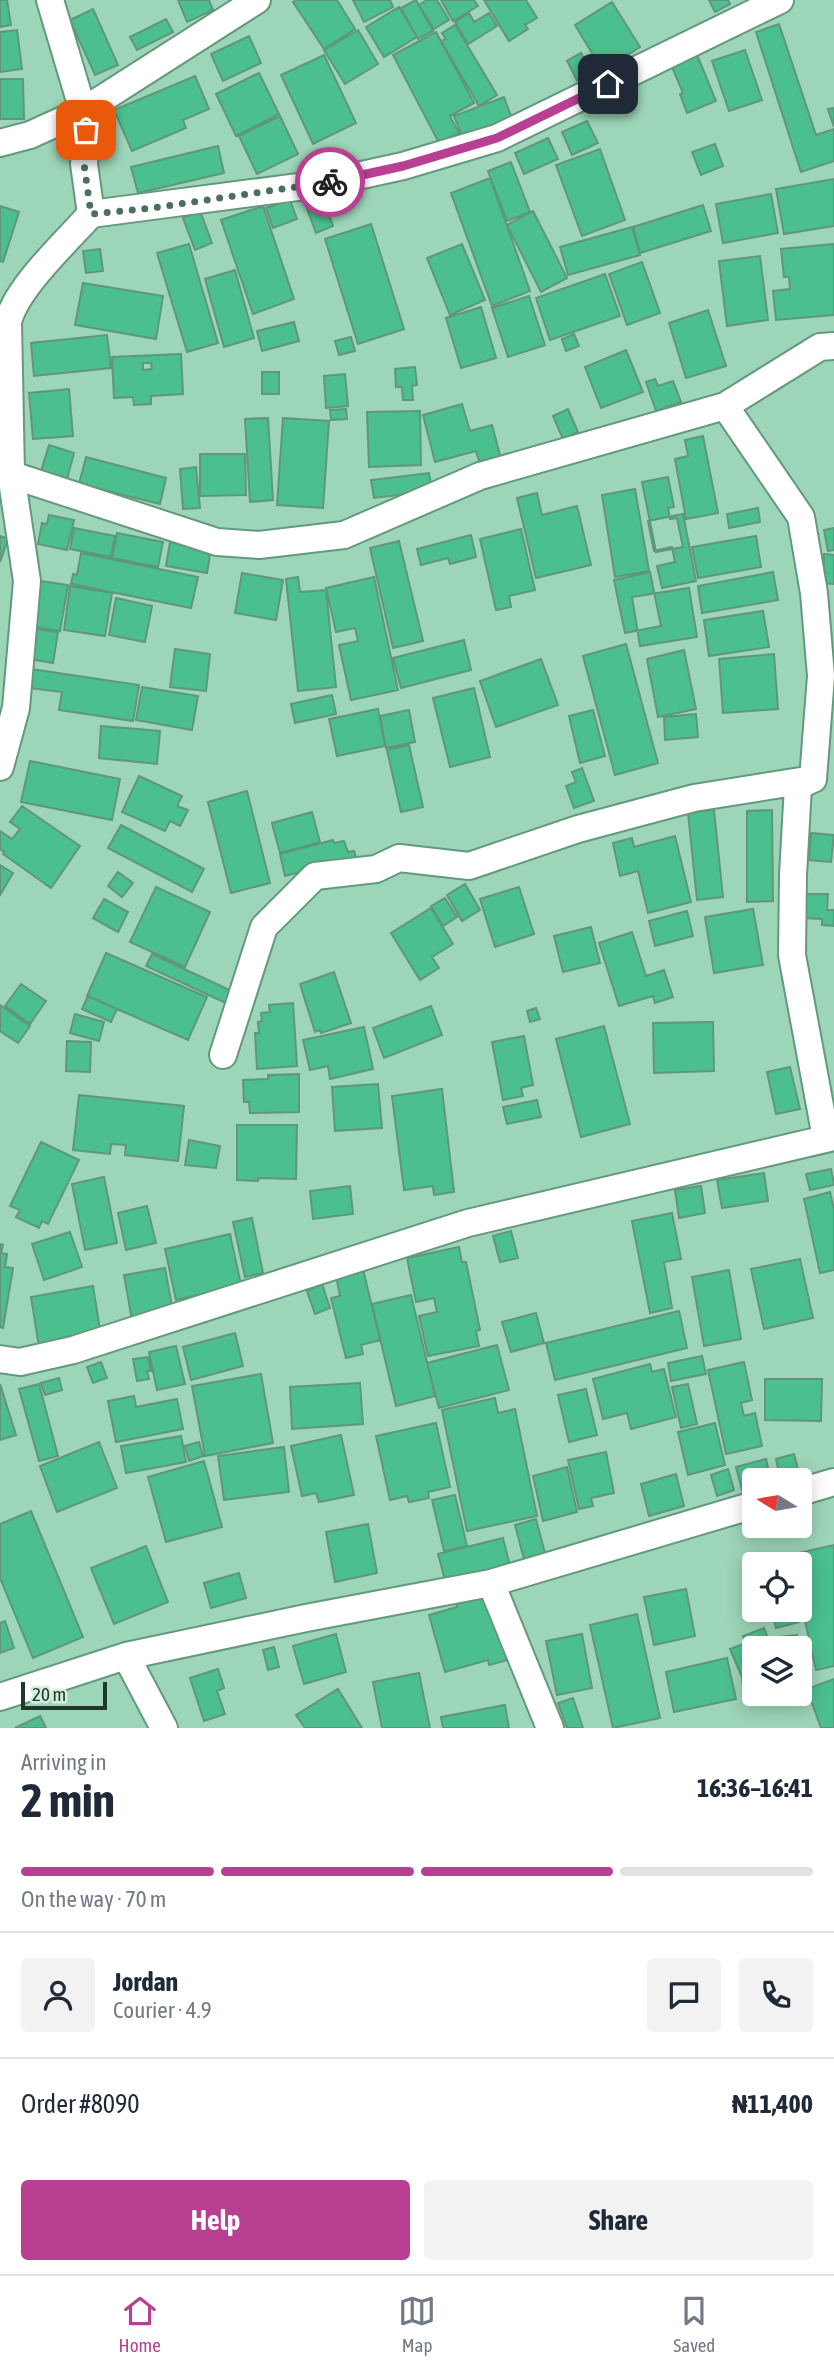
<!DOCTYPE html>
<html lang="en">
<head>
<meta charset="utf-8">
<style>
	body { margin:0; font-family:"Asap Condensed",sans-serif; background:#f2f2f3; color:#1f2937; height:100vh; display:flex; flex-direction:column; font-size:26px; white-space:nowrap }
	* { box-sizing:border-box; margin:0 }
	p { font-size:23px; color:#747a83 }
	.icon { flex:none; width:38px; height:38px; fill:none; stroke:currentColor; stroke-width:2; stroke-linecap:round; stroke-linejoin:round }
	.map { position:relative; height:1728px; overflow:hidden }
	.details { display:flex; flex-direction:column; background:#fff; flex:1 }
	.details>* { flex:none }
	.needle { width:46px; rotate:281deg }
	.tools { position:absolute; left:742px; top:1468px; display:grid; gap:14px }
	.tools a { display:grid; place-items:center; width:70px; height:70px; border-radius:7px; background:#fff; box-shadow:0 4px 18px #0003; font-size:35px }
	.scale { position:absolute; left:21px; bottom:18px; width:86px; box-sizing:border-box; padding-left:7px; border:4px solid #20372c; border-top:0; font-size:19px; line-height:24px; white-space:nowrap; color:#20372c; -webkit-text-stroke:5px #d3eedf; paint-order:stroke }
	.pin { position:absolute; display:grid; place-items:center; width:60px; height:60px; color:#fff; margin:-30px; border-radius:14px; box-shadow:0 4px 10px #0006 }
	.courier { position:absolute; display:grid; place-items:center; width:70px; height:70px; margin:-35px; border:5px solid #b83f92; border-radius:50%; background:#fff; color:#222; box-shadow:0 2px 9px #0007 }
	.overview em { font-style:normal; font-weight:700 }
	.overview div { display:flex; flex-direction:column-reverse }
	.overview { display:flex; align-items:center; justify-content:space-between; height:119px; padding:0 21px }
	h1 { font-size:46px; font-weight:700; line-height:52px }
	.bar { display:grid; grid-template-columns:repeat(4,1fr); gap:10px 7px; align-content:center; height:84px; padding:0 21px }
	.bar i { height:9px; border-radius:5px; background:#e0e1e3 }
	.bar .active { background:#b83f92 }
	.bar p { grid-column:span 4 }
	.line { display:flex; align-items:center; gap:18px; padding:0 21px; border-top:2px solid #e0e1e3 }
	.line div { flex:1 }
	.round { display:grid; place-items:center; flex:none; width:74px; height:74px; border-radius:7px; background:#f2f2f3 }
	.button { display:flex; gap:14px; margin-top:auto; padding:14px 21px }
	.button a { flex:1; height:80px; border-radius:7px; background:#b83f92; color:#fff; font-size:28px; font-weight:700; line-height:80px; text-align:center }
	.button a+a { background:#f2f2f3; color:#1f2937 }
	.tab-bar { display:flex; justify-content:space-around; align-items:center; height:98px; border-top:2px solid #e0e1e3; background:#fff; font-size:19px; color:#747a83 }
	.tab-bar a { display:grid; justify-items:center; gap:4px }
	.tab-bar .active { color:#b83f92 }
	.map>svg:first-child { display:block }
	.building { fill:#4bc08e; stroke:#60967b; stroke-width:2; fill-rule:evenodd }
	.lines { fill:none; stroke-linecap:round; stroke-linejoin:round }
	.street-casing { stroke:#63997e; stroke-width:30 }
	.street { stroke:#fff; stroke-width:26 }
	.done { stroke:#4c6e5d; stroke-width:7; stroke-dasharray:0 12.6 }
	.route { stroke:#b83f92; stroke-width:9 }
</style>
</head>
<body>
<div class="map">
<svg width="834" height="1728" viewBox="0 0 834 1728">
	<rect width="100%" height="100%" fill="#9dd5b8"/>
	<path class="building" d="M0,0H7L11,25L0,27Z
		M178,0H209L213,10L187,22Z
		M296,0H337L355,29L324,49L293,2Z
		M353,0H390L393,7L364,22Z
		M416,0L433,31L418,39L401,8Z
		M427,0H437L449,20L434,29L419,5Z
		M441,0H474L478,6L453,21Z
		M484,0H526L537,18L525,25L528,29L509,41Z
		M709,0H728L730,4L715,12Z
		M612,2L640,47L603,71L575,25Z
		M399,7L417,37L384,57L366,27Z
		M93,9L118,65L95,75L70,20Z
		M469,13L474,22L489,13L497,26L468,44L455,22Z
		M166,19L173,32L137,50L130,37Z
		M779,24L816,135L834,129V161L801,172L756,32Z
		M455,25L497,95L479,106L441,41L446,39L442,33Z
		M17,30L22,69L0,72V32Z
		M358,30L378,64L345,84L324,50Z
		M436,32L474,103L450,116L459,133L439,143L393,55Z
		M249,36L261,63L223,81L211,54Z
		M695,50L716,101L687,113L680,94L683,93L669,60Z
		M745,50L762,100L729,111L712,61Z
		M581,53L591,72L577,80L567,61Z
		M324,55L356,123L313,144L281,75Z
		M259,73L279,114L236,136L216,94Z
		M195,76L209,109L183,120L186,128L132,151L114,110Z
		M0,79H23L24,119H0Z
		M504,97L512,119L463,138L454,116Z
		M834,108V127L828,109Z
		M280,116L298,154L257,174L239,136Z
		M587,121L598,143L572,155L562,132Z
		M548,138L558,159L524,174L515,153Z
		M715,144L723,166L701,175L692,152Z
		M218,146L224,173L138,193L131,167Z
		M600,149L625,220L582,236L556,165Z
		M511,162L530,212L507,221L488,171Z
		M490,178L530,291L492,306L451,193Z
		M834,179V226L784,234L776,189Z
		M771,194L778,233L723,243L716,204Z
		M323,198L333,226L316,233L306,206Z
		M290,200L297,219L273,228L266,208Z
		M703,205L711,231L640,253L633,227Z
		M0,206L19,212L3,262L0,261Z
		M263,206L294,299L253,314L221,220Z
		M200,211L212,243L195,250L183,218Z
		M533,211L567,278L541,292L507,225Z
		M371,224L404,329L358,344L325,239Z
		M632,227L640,255L568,275L560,247Z
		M189,244L218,343L187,352L157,253Z
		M462,244L485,300L450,315L427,258Z
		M834,244V315L776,320L773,291L790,289L789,277H784L781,249Z
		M100,249L103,271L86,273L83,251Z
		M760,256L768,320L727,326L719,261Z
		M642,262L660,313L627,325L609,274Z
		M235,270L254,338L224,347L205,279Z
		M605,274L620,316L550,340L536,298Z
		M83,283L163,296L156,339L75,325Z
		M529,296L545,345L508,357L492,308Z
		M481,307L496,358L461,368L446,318Z
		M708,310L726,366L686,378L669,323Z
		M294,322L299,341L262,351L257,331Z
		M574,334L579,346L566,351L562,339Z
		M107,335L111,368L34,376L31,343Z
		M351,337L355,351L339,355L335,341Z
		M626,350L643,392L601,408L585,367Z
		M181,354L183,394L151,396V404L134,405L133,397L114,398L112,357ZM143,363H151L152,369L143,370Z
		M415,367L417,385L412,386L413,400H403L402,387H396L395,369Z
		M262,372H279V394H262Z
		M345,374L348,406L326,408L324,376Z
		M655,379L658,386L673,381L681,402L656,411L646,382Z
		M69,389L73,436L33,439L29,393Z
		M462,404L470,431L492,425L501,459L480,464L476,451L435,462L423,415Z
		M346,409L347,419L331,420L330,410Z
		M568,409L578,432L563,439L553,416Z
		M420,411L421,465L369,467L367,412Z
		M268,418L273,500L250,502L245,419Z
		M283,418L329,421L323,508L277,505Z
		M703,436L718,513L686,519L675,459L688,456L685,440Z
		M49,445L74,453L67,479L41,471Z
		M200,454H245L246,495L200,496Z
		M86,457L166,478L160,504L79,484Z
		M196,467L200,508L183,509L180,469Z
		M429,473L432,491L374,498L371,480Z
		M668,477L674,507L668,508L670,519L677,518L683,547L656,552L642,482Z
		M635,489L649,571L615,577L602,495Z
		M537,493L542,515L577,506L591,565L536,578L517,498Z
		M758,508L760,522L729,528L727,514Z
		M683,514L696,581L662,588L657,566L675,562L672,547L654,551L648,521Z
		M49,515L74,520L67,550L38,544L42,523L47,524Z
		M74,528L115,536L111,557L70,549Z
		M834,528V550L828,551L824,530Z
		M521,529L535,590L509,596L511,607L496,610L480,539Z
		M117,533L163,542L158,567L112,558Z
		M471,535L476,557L450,564L448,558L421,565L417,549Z
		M0,536L8,539L0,562Z
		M756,536L761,567L698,578L692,547Z
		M399,541L423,641L393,648L370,548Z
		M170,542L211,549L207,573L166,566Z
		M81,553L198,577L191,608L71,584L73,574L77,575Z
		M824,554L834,555V584L823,583Z
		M650,572L661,626L625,633L614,580Z
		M773,572L778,600L702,613L698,586Z
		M242,573L283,580L276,620L235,613Z
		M298,577L300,592L326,590L336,687L298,691L286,579Z
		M374,577L398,690L351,700L339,645L358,641L355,628L336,632L326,588Z
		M41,581L68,585L60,631L33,627Z
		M70,586L112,593L105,636L64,630Z
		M689,588L697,637L640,646L632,597Z
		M116,598L152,606L145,642L109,635Z
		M763,611L769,647L709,656L704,620Z
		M29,628L58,632L53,663L24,658Z
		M464,640L471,670L401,688L393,658Z
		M626,644L658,763L615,775L583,656Z
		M175,649L210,654L206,691L170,687Z
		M684,650L696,709L658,717L647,659Z
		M774,654L778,709L723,713L719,659Z
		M541,659L558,705L496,727L480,681Z
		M31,669L139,685L133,721L59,710L62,692L29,688Z
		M142,687L198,696L192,730L136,720Z
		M474,688L490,757L450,767L433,698Z
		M332,695L336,714L295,723L291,704Z
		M378,709L385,746L337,756L329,719Z
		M409,710L415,742L386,748L380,716Z
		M593,710L605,756L580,763L569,716Z
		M696,714L698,737L665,740L664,717Z
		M101,726L160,731L157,764L99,758Z
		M409,745L423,807L401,812L387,750Z
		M30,761L120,779L112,820L21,802Z
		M582,768L594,801L574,808L566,786L576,782L572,772Z
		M139,776L182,796L177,806L188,810L180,826L170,821L165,831L122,812Z
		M247,791L270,883L231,893L208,802Z
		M22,806L80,846L51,888L3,854L4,852L0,849V831L12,839L20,829L10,822Z
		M714,810L723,897L697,900L688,813Z
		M772,810L773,901L747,902V811Z
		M312,812L320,842L280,853L272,823Z
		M121,825L204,869L192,892L108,848Z
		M811,833L834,835L831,862L809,860Z
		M675,836L691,902L648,913L638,871L620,876L613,843L632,838L634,847Z
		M333,840L334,843L344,841L348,852L354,851L358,864L346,860L285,876L280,854Z
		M0,865L13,873L0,895Z
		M118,872L133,883L122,897L108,886Z
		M465,884L480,910L462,921L447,895Z
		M156,887L210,912L185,967L130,942Z
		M519,887L534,934L495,947L480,899Z
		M804,894H828L827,910H834V926L822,925V919L804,918Z
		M445,898L457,917L443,926L431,906Z
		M104,899L128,912L118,932L93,918Z
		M431,908L453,944L432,957L439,968L420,980L391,933Z
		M753,909L763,965L714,973L705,917Z
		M687,911L693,936L655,946L649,921Z
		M591,927L600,963L563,972L554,936Z
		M632,932L646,976L664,970L673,997L655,1003L653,996L619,1006L599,943Z
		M106,953L207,997L188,1040L87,996Z
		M152,954L236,993L230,1005L146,966Z
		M334,972L351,1023L321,1033L320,1030L315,1032L300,984Z
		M21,984L46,1001L30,1024L5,1006Z
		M88,996L117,1009L111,1022L82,1009Z
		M293,1003L297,1066L257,1069L255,1033H259L258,1022L262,1021L261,1013L270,1012L269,1005Z
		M0,1005L30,1026L18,1043L0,1031Z
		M431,1006L442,1035L384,1058L373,1028Z
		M536,1008L540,1019L530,1022L527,1011Z
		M75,1014L104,1022L99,1041L70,1033Z
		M713,1022L714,1071L654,1073L653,1023Z
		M604,1026L630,1124L581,1137L556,1039Z
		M364,1027L373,1069L330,1079L328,1066L310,1070L303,1040Z
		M524,1036L533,1085L521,1088L523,1096L503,1100L492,1042Z
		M67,1041L91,1042L90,1072L66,1071Z
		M790,1067L800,1109L776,1114L767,1072Z
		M299,1074V1112L250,1113L249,1102H244L243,1080L268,1079V1075Z
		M378,1084L382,1128L335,1131L332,1087Z
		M442,1089L454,1192L434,1195L433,1186L404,1190L392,1096Z
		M79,1095L184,1106L178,1161L125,1155L126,1145L111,1144L110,1154L73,1150Z
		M537,1100L541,1117L507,1124L503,1107Z
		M237,1125H297L296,1179L258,1178V1181L237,1180Z
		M189,1140L220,1146L216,1168L185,1165Z
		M41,1142L79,1160L48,1224L42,1221L39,1228L16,1217L20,1210L10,1206Z
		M831,1169L834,1185L810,1190L806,1174Z
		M764,1173L768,1201L722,1208L717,1180Z
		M104,1177L117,1243L85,1250L72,1184Z
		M350,1186L353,1214L313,1219L310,1191Z
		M701,1186L705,1213L679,1218L675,1190Z
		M830,1192L834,1209V1270L820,1273L804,1199Z
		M147,1206L156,1243L126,1250L118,1213Z
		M672,1213L681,1259L664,1262L672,1308L650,1313L632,1221Z
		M252,1218L263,1273L245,1277L233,1222Z
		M511,1231L518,1258L500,1262L493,1236Z
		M70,1232L82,1267L44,1280L32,1244Z
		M230,1234L241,1285L176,1300L165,1249Z
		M0,1244L3,1245L1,1253L7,1254L5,1267L13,1268L3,1328L0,1327Z
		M459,1247L462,1262H466L480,1330L476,1331L479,1346L428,1356L419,1316L437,1312L434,1298L416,1302L407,1258Z
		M800,1259L813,1318L764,1329L751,1269Z
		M165,1268L173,1312L132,1320L124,1275Z
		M363,1269L380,1340L361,1345L363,1354L346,1358L331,1298L340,1296L336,1276Z
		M729,1270L741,1339L704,1346L692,1277Z
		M322,1284L330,1308L315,1314L307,1291Z
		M93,1286L101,1336L39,1347L31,1297Z
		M411,1295L435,1396L396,1406L372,1304Z
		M679,1311L687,1348L555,1380L546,1343Z
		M536,1313L544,1343L511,1352L502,1322Z
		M235,1333L243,1366L191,1380L183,1347Z
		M497,1345L509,1390L439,1408L427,1363Z
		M176,1346L185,1384L157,1390L149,1352Z
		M702,1356L706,1374L671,1381L668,1363Z
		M148,1357L151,1371H147L149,1379L137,1381L133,1359Z
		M101,1362L107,1378L93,1383L87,1367Z
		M744,1362L752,1400L741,1403L744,1416L755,1413L762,1446L726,1454L708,1370Z
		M650,1364L652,1372L664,1369L676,1417L631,1429L627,1413L603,1419L593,1379Z
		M261,1374L273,1443L205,1456L192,1386Z
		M59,1378L62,1390L45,1395L41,1383Z
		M765,1379H822L821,1421L765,1420Z
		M360,1383L363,1424L292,1429L290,1387Z
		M0,1384L16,1435L0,1440Z
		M39,1384L58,1456L39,1461L19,1389Z
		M688,1384L697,1424L681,1428L672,1387Z
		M586,1389L597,1435L569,1442L558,1395Z
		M134,1396L136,1407L177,1399L183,1429L116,1442L108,1401Z
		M495,1398L498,1413L515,1409L537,1516L467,1531L442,1410Z
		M436,1423L450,1487L428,1492L429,1498L409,1502L407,1496L390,1500L376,1436Z
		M715,1423L725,1465L688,1475L678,1432Z
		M341,1435L354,1495L319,1502L316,1493L302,1496L291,1446Z
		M181,1436L186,1462L126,1473L121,1446Z
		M99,1442L117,1488L57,1512L40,1466Z
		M199,1442L203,1456L189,1461L185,1446Z
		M284,1447L289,1492L224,1500L218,1456Z
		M606,1452L614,1493L591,1498L593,1506L579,1509L568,1460Z
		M794,1454L799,1473L780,1478L776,1459Z
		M766,1459L771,1480H754V1486L742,1490L736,1467Z
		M204,1461L222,1527L166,1542L148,1477Z
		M567,1467L577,1512L543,1521L533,1476Z
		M728,1469L734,1490L717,1496L711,1475Z
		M676,1474L684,1506L649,1516L641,1484Z
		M455,1495L467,1546L444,1551L432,1500Z
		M31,1511L83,1637L33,1658L0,1578V1524Z
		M536,1519L546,1557L525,1563L515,1525Z
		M368,1524L377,1573L335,1582L326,1532Z
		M503,1538L511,1570L447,1587L438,1554Z
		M834,1545V1666L816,1670L800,1599V1564H792L790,1555Z
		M146,1546L168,1602L114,1624L91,1568Z
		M783,1558L785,1564H760Z
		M239,1573L246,1598L211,1608L204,1583Z
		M486,1585L507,1660L489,1665L488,1660L445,1672L429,1615L457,1607L454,1595Z
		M686,1589L695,1636L654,1645L644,1597Z
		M772,1610H796L799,1622L776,1628Z
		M637,1614L660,1718L613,1728L590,1625Z
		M5,1621L14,1648L0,1653V1623Z
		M764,1628L768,1638L797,1635L799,1648H754V1694H771L744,1697L742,1677L730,1649L746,1643L743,1636Z
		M336,1634L346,1672L304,1684L293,1646Z
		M582,1634L592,1688L557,1695L546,1641Z
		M274,1647L279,1667L268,1670L263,1650Z
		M727,1658L736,1699L674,1712L666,1672Z
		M800,1658L803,1691H800Z
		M218,1669L224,1688L217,1691L225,1714L204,1721L190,1678Z
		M419,1673L430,1728H382L373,1682Z
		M834,1679V1728H821L807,1689Z
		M338,1689L362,1728H305L296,1715Z
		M573,1698L583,1728H567L558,1703Z
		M505,1705L509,1728H443L441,1717Z
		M40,1716L46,1728H15Z"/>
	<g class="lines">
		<g class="street-casing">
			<path id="street" d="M0,143L30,135L83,111L257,0
				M91,214L321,184L403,166L497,138L780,0
				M725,406L801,517L814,593L821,676L813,779L798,786L793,875L792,955L826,1138
				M0,471L217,542L259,545L344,535L480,476L725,406L820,347L834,346
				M0,767L16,708L27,581L11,474L8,322C16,288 66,242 91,214L84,164L86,142L83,111L50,0
				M223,1055L264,927L315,876L376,869L399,858L469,866L578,829L694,798L813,779
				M0,1359L20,1362L73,1350L468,1223L834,1137
				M800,1492L834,1482
				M491,1583L550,1728
				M126,1656L164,1728
				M0,1697L126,1656L306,1618L491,1583L754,1505"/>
		</g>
		<use href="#street" class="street"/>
	</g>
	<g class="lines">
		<path class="done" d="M86,130L84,164L91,214L152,208L330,182"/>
		<path class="route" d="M330,182L403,166L497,138L608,84"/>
	</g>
</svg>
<div class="tools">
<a><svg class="needle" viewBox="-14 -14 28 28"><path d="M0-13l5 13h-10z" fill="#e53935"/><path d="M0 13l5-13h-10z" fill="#747a83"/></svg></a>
<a><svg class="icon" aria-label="locate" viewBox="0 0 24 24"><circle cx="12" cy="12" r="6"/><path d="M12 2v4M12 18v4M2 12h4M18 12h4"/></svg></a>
<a><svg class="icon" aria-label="layers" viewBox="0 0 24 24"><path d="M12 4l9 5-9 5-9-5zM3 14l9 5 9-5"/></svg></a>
</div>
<div class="scale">20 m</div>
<div class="pin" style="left:86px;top:130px;background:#ea580c"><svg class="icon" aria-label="bag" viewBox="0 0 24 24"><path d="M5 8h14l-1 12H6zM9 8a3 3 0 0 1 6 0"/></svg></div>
<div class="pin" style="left:608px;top:84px;background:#1f2937"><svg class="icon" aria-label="home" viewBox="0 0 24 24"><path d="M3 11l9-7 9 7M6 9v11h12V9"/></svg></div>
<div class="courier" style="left:330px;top:182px"><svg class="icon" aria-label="bike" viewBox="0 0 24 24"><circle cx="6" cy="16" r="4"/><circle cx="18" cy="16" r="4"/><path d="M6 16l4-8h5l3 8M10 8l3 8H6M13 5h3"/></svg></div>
</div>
<section class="details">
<div class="overview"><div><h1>2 min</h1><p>Arriving in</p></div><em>16:36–16:41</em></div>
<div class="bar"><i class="active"></i><i class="active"></i><i class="active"></i><i></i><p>On the way · 70 m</p></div>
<div class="line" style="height:126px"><a class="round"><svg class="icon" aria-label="person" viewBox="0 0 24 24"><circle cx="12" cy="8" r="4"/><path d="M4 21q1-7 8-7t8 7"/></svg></a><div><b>Jordan</b><p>Courier · 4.9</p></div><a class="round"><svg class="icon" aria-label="chat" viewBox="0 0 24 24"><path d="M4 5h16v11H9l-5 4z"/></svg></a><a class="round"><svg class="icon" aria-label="phone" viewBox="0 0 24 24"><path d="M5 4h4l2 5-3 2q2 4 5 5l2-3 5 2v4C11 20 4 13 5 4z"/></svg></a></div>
<div class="line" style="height:91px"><div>Order #8090</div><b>₦11,400</b></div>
<div class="button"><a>Help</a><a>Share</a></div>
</section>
<nav class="tab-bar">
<a class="active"><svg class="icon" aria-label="home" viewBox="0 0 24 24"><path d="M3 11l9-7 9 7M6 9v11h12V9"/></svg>Home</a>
<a><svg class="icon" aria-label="map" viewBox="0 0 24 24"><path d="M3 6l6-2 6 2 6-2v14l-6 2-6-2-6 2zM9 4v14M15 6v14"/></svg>Map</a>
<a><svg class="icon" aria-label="saved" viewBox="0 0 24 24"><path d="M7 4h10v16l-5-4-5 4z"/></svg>Saved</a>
</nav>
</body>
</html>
